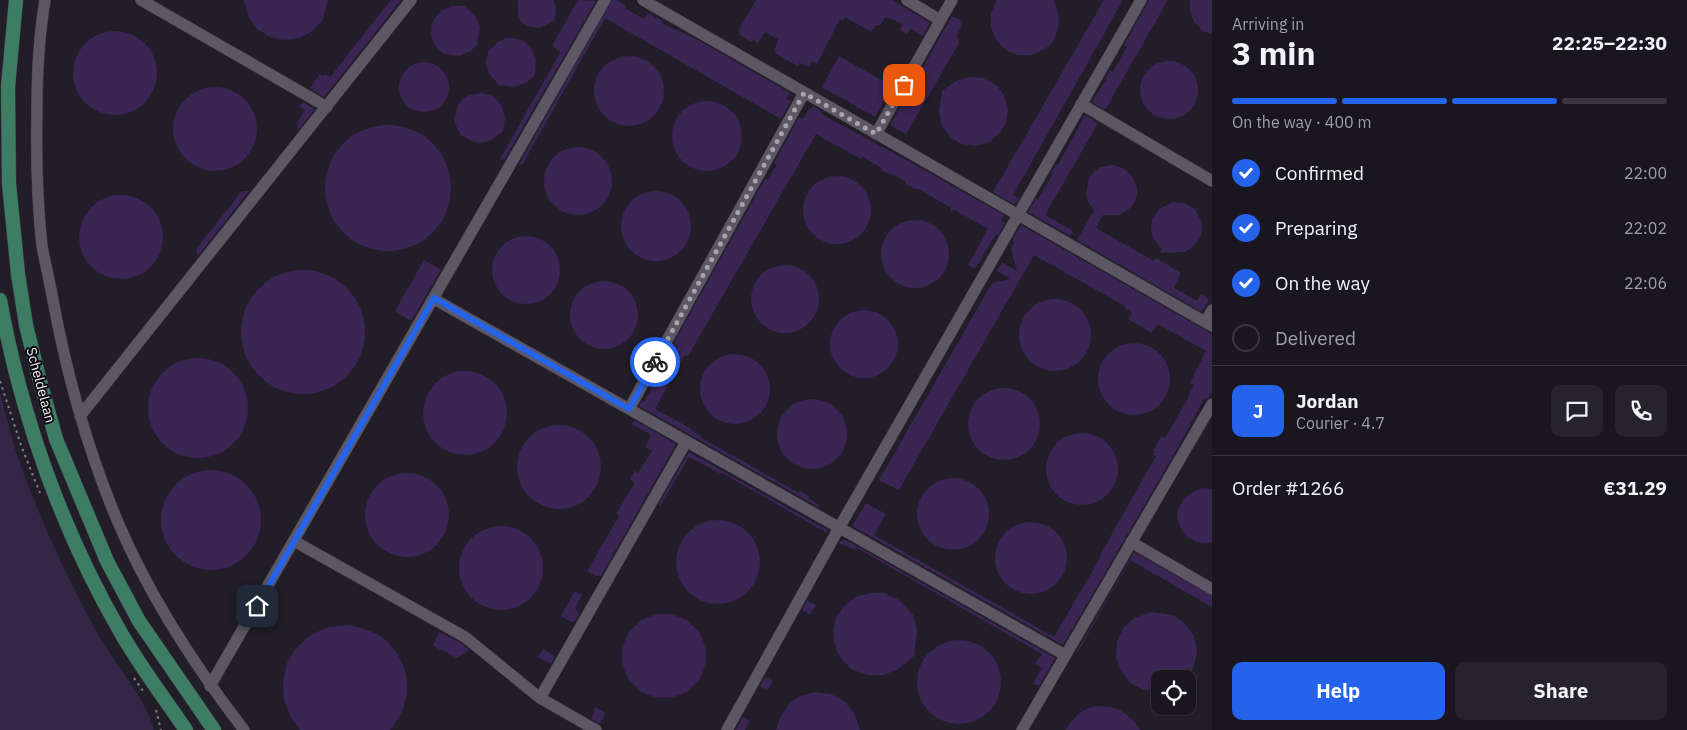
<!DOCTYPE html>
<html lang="en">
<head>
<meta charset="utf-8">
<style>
	body { margin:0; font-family:"IBM Plex Sans",sans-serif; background:#27232c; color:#f1f3f6; height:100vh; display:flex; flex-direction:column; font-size:19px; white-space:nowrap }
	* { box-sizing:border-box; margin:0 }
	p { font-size:16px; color:#9f9fa4 }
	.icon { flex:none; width:28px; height:28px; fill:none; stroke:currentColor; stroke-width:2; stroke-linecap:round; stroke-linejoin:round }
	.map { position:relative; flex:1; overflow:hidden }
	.details { display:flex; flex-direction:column; background:#1a161f; width:475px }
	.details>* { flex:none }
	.fabs { position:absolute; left:1151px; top:670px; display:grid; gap:10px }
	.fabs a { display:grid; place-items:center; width:45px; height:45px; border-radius:10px; background:#1a161f; box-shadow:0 1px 4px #0004,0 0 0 1px #38353d; font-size:25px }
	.pin { position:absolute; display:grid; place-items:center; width:42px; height:42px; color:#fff; margin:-21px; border-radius:10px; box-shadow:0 2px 8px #0006 }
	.courier { position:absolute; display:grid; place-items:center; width:50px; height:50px; margin:-25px; border:4px solid #2563eb; border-radius:50%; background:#fff; color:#222; box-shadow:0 1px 6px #0007 }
	.summary em { font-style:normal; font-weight:700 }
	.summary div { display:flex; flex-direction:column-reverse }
	.summary { display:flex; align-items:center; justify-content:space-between; height:85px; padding:0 20px }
	h1 { font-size:32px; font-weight:700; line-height:38px }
	.bar { display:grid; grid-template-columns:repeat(4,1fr); gap:8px 5px; align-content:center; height:60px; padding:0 20px }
	.bar i { height:6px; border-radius:4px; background:#38353d }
	.bar .selected { background:#2563eb }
	.bar p { grid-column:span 4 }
	.line { display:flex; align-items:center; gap:12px; padding:0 20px; border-top:1px solid #38353d }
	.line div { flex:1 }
	.round { display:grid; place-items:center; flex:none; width:52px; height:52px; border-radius:10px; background:#27232c }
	ol { padding:0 20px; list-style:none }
	li { display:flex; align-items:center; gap:15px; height:55px }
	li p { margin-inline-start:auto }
	li .icon { padding:5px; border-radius:50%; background:#2563eb; color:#fff; stroke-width:4 }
	li:last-child { color:#9f9fa4 }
	li i { width:28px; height:28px; border:2px solid #38353d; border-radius:50% }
	.primary-button { display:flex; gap:10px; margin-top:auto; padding:10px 20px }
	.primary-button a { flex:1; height:58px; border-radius:10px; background:#2563eb; color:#fff; font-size:20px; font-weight:700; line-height:58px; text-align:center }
	.primary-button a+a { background:#27232c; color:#f1f3f6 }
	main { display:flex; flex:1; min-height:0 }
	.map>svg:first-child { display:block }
	.green { fill:#352648 }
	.building { fill:#3b2555 }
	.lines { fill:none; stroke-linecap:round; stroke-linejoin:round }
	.minor-casing { stroke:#3e3a44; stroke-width:12 }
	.major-casing { stroke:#3e3a44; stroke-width:15 }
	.path { stroke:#807d86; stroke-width:2; stroke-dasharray:2.5 4; stroke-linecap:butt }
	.minor { stroke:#5c5764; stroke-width:11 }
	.major { stroke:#3d7d64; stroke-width:14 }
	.done { stroke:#a7a4ad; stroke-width:5; stroke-dasharray:0 9 }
	.route { stroke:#2563eb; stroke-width:6 }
	.labels { text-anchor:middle; stroke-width:4; stroke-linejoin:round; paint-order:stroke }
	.street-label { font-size:14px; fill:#efecf4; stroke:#0b090e }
</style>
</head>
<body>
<main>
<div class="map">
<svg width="1212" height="730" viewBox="0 0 1212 730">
	<rect width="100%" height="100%" fill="#221e29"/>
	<path class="green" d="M0,393C5,412 10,433 16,452C37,513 64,572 95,629C112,662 145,695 154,730H0Z"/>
	<path class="building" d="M244,0H328L323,19L313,31L300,38L284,40L270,37L257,29L248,16Z
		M391,0H401L324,97L310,88L320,74L323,76L326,74L330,77Z
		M518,0H554L556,9L555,20L540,28L527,26L521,21L518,15Z
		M578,0L596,1L504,160L500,159L560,53H562L552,46Z
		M612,0H617L626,6L625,8L644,19L647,13L663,21L662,23L702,42L790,93L786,99L791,101L781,119L605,18L522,165L519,164Z
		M756,0H892L930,23L923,36L910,28L907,34L900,30L903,24L886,17L880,25H876L871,32L845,17L843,21L840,19L817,64L812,61L809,67L800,63L798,66L776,54L775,49L778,39L765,32L758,43L753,40L751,42L739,34L740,32L738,31Z
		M997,0H1053L1057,9L1059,23L1057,32L1052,43L1045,49L1032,55H1018L1006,50L996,40L991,27V13Z
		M1104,0H1123L1013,195L1019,198L1017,202L1013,204L993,192Z
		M1149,0H1168L1105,110L1092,102L1106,80L1105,79L1110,70L1113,72L1127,46L1124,45Z
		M1190,0H1212V34L1203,31L1194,22L1190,11Z
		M452,6H465L476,17L480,28L477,44L471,51L460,56L444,54L435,46L431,35L432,23L436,16L441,11Z
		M952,16L961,20L963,24L957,35L959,43L906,134L890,125Z
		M73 73a42 42 0 1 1 84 0a42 42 0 1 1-84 0Z
		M506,38H513L523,40L530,47L536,59L535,75L526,83L515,87L499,85L491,76L487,69L486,61L489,50L498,42Z
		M839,56L892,86L875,117L822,87Z
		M594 91a35 35 0 1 1 70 0a35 35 0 1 1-70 0Z
		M1140 90a29 29 0 1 1 58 0a29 29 0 1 1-58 0Z
		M399 87a25 25 0 1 1 50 0a25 25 0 1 1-50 0Z
		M969,77L983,78L996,85L1004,95L1008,109L1006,123L1000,133L990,142L976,146L962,144L950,137L942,126L939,112L942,91L956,81Z
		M173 129a42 42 0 1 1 84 0a42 42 0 1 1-84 0Z
		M482,93L493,96L499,102L503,109L505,119L503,131L490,141L479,143L471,141L461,135L457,128L454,119L458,105L463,99L470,95Z
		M672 136a35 35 0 1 1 70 0a35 35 0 1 1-70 0Z
		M303,102L315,109L298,130L297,123L305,110L299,106Z
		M813,106L821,111L820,113L832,120L910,162L1004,215L1001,221L1005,223L998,235L996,234L975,269L968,265L988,229L955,210L951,211V208L919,189H915L906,184L905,181L893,174L891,175L881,170L882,168L863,157L861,159L816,134L688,356L685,355L655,409L692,429L691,430L701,436L700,437L799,493L800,491L809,497L808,498L819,505L820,508L639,406L642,401L644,402L676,346L673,344L765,179H768L777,164L774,163L799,117L803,119L810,108L812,109Z
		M1085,115L1098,123L1045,215L1073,231L1070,236L1028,212L1036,198L1038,199L1053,174L1051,173L1056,164L1058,165Z
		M325 188a63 63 0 1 1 126 0a63 63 0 1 1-126 0Z
		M544 181a34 34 0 1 1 68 0a34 34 0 1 1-68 0Z
		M1112,165L1123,168L1132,176L1137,187V195L1134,203L1129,209L1119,215H1103L1096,228L1154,261L1156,258L1181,273L1174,288L1197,301L1201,294L1209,299L1203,310L1200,311L1077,240L1094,210L1088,202L1086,194L1089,178L1094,172L1100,167Z
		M803 210a34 34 0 1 1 68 0a34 34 0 1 1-68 0Z
		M242,191H249L198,256L196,249Z
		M621 226a35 35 0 1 1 70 0a35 35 0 1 1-70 0Z
		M79 237a42 42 0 1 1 84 0a42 42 0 1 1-84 0Z
		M1173,202L1185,203L1195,209L1202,223L1201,235L1195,245L1185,252L1159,253L1162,249L1154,239L1151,232L1152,220L1159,209Z
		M881 254a34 34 0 1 1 68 0a34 34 0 1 1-68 0Z
		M1021,225L1212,334V392L1209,397L1206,400L1204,399L1177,449L1063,645L852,526L866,503L886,514L874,535L1054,637L1101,556L1100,555L1156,456L1152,455L1155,452L1153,451L1161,436L1165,438L1189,397L1188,396L1194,385L1190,383L1206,351L1158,324L1152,333L1128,319L1132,313L1124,307L1125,306L1034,255L899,490L879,480L992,283L1010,279L997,271L1002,262L1017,271L1011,249L1014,243L1012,241Z
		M492 270a34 34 0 1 1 68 0a34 34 0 1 1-68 0Z
		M424,260L441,270L411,321L395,311Z
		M751 299a34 34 0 1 1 68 0a34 34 0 1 1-68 0Z
		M241 332a62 62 0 1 1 124 0a62 62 0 1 1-124 0Z
		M570 315a34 34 0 1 1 68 0a34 34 0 1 1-68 0Z
		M1019 335a36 36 0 1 1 72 0a36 36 0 1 1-72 0Z
		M830 344a34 34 0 1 1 68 0a34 34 0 1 1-68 0Z
		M1098 379a36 36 0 1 1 72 0a36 36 0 1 1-72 0Z
		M700 389a35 35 0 1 1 70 0a35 35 0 1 1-70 0Z
		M148 408a50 50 0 1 1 100 0a50 50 0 1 1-100 0Z
		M423 413a42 42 0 1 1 84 0a42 42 0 1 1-84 0Z
		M968 424a36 36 0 1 1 72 0a36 36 0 1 1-72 0Z
		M777 434a35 35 0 1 1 70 0a35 35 0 1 1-70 0Z
		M634,420L676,444L601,576H596L587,571L619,516L616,514L635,483L630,479L634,471L638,473L652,451L645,447L651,435L632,424Z
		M517 467a42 42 0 1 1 84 0a42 42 0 1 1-84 0Z
		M1046 469a36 36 0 1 1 72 0a36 36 0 1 1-72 0Z
		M689,452L827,530V533L722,473L721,474L689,457L660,506L658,505Z
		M161 520a50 50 0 1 1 100 0a50 50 0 1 1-100 0Z
		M365 515a42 42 0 1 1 84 0a42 42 0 1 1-84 0Z
		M917 514a36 36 0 1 1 72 0a36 36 0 1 1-72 0Z
		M1202,488L1212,489V542L1209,543L1196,542L1186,536L1181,529L1177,517L1178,509L1184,498L1194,491Z
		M676 562a42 42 0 1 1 84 0a42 42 0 1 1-84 0Z
		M995 558a36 36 0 1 1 72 0a36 36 0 1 1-72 0Z
		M459 568a42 42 0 1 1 84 0a42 42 0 1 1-84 0Z
		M846,540L1055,658L1039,686L1033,684L1042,668L1035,664L1042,654L857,548L855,550L839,543L840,541Z
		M1134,552L1212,596V607L1130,560L1078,652L1077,651Z
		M575,591L582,595L575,608L579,614L575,621L571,622L561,616Z
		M870,593H885L899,600L913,615L917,630L914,656L897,670L883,675H868L853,670L842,660L837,651L834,641L833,631L835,620L843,607L855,597Z
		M807,601L816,605L810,615L802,610Z
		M1153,612L1173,615L1185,624L1194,636L1197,651L1194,666L1189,676L1187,679H1160V692L1144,690L1130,683L1121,671L1116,657L1117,642L1123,628L1134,618Z
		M622 656a42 42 0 1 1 84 0a42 42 0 1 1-84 0Z
		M347,625L359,627L377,634L387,641L397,653L405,670L407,682V694L402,712L390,730H300L291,718L284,700L283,682L287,663L297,647L311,635L328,627Z
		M439,632L461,643L469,650L457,658L433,646Z
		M917 682a42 42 0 1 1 84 0a42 42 0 1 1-84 0Z
		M543,649L555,656L551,664L538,657Z
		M765,677L773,681L767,691L760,686Z
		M815,692L831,694L844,701L854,713L860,730H776L780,718L788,705L800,696Z
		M1096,706L1111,707L1120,710L1132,719L1140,730H1065L1077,715L1086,709Z
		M595,707L606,713L600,724L591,719Z
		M743,717L750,721L745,730H736Z"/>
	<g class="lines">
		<g class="minor-casing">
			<path id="minor" d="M45,0C39,36 37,73 37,109C36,154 37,201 42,246C45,262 49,279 52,295C66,372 87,448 117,520C149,596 194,665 244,730
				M141,0L327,107
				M643,0L1212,326
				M907,0L940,20
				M1081,104L1212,181
				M876,134L952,0
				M434,299L1065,655
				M1205,322L1212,310
				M629,409L804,93
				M80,416L411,0
				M294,541L465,637L540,698L596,730
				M1131,542L1212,589
				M210,686L605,0
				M540,698L686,442
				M727,730L839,528L1141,0
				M1022,730L1212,404"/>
		</g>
		<g class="major-casing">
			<path id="major" d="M16,0L8,87L9,184L18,274L26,325L38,374L56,439L107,561L139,621L214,730
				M0,300C21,416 62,531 121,633C140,666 164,698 186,730"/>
		</g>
		<path class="path" d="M0,381L22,448L40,493
			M134,678L145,694
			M156,710L161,730"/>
		<use href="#minor" class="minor"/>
		<use href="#major" class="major"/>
	</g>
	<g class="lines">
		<path class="done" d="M655,362L804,93L876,134L904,85"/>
		<path class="route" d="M257,606L434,298L629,409L655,362"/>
	</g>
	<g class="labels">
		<g class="street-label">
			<text transform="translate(41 385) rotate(75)" y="5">Scheldelaan</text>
		</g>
	</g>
</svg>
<div class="fabs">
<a><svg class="icon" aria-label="locate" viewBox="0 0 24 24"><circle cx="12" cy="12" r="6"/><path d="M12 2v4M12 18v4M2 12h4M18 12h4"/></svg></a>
</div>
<div class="pin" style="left:904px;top:85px;background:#ea580c"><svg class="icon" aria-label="bag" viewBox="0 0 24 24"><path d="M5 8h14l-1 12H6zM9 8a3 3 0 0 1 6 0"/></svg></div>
<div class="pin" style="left:257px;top:606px;background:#1f2937"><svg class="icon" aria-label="home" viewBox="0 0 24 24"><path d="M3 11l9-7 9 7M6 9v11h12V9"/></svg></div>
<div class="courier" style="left:655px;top:362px"><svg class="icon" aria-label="bike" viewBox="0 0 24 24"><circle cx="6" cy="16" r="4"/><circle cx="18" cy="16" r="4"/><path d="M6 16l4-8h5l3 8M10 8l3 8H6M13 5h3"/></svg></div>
</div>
<section class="details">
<div class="summary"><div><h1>3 min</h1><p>Arriving in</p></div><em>22:25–22:30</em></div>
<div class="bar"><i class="selected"></i><i class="selected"></i><i class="selected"></i><i></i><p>On the way · 400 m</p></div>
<ol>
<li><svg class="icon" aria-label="check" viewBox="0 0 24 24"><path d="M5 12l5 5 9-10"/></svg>Confirmed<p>22:00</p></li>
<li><svg class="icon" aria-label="check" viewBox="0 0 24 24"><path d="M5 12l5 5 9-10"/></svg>Preparing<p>22:02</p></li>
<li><svg class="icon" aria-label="check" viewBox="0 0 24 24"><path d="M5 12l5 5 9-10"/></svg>On the way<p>22:06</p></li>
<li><i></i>Delivered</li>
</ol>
<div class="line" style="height:90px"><b class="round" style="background:#2563eb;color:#fff">J</b><div><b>Jordan</b><p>Courier · 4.7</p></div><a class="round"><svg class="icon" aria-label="chat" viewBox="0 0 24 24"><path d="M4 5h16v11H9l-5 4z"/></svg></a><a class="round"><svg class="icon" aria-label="phone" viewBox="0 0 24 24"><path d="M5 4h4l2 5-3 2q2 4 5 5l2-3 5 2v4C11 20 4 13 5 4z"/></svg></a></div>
<div class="line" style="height:65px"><div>Order #1266</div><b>€31.29</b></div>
<div class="primary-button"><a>Help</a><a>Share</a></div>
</section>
</main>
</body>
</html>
